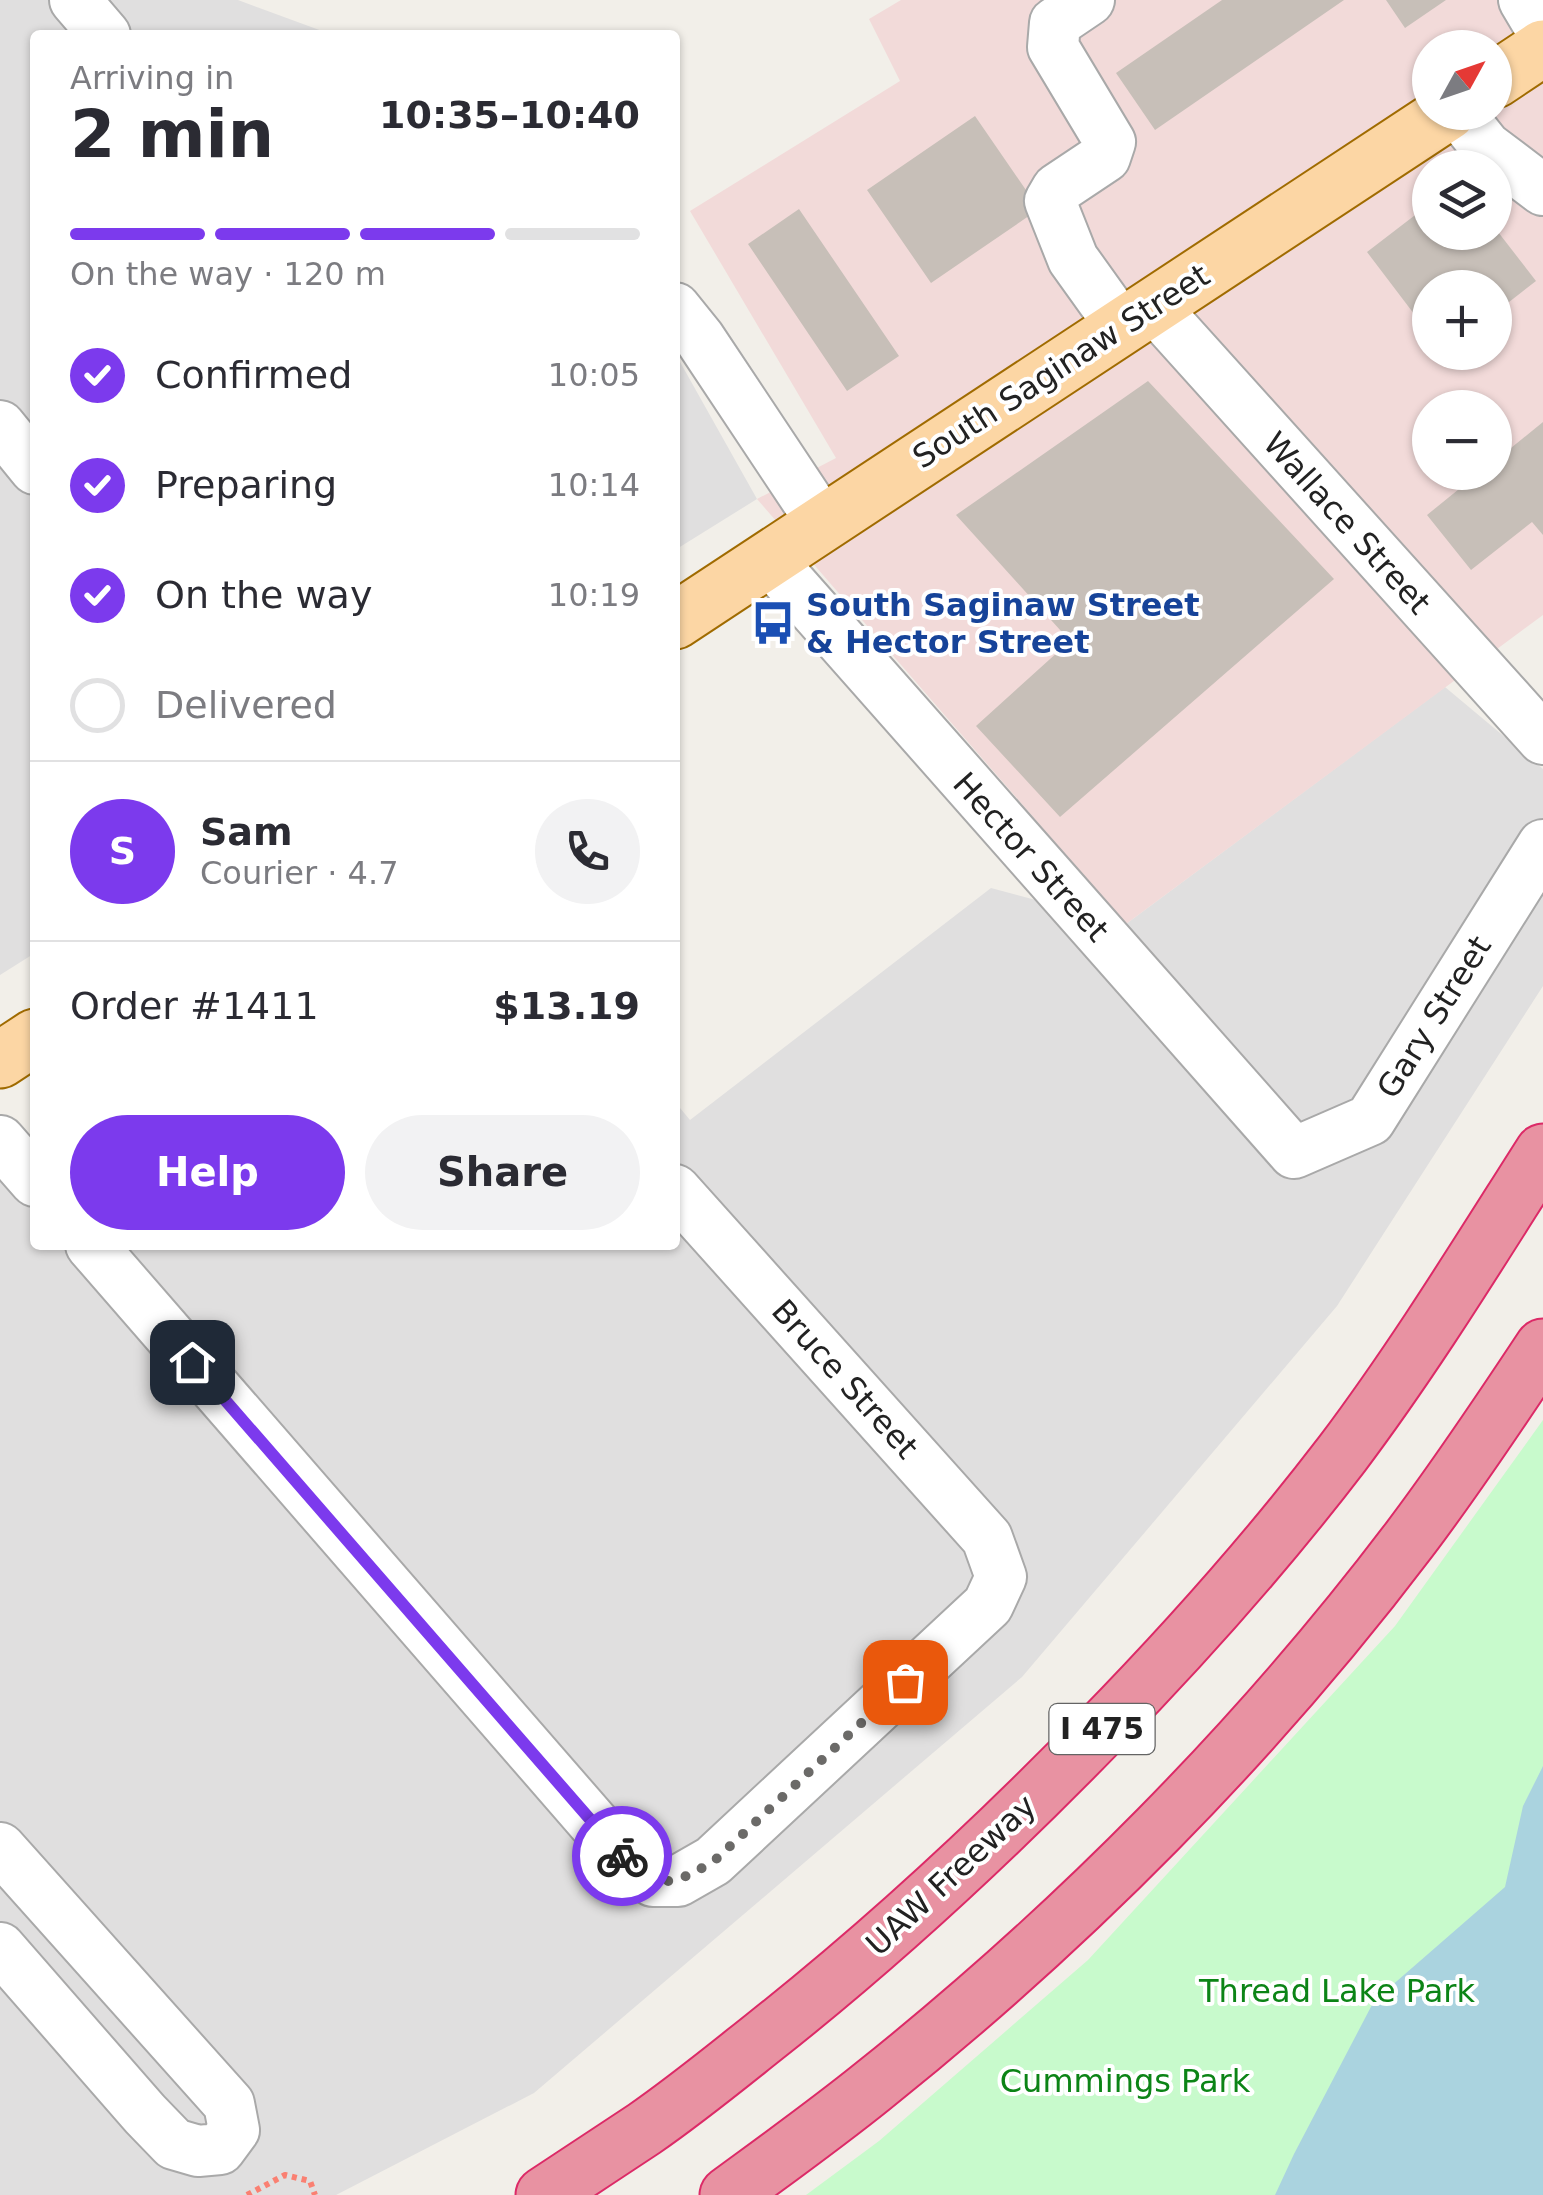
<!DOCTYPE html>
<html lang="en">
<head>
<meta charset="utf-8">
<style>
	body { margin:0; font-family:"DejaVu Sans",sans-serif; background:#f2f2f3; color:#2b2b33; height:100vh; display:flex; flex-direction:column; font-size:38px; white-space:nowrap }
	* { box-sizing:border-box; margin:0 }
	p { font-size:32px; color:#7c7c81 }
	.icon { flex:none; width:55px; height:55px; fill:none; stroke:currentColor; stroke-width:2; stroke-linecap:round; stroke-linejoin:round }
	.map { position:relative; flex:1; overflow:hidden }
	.sheet { position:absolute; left:30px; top:30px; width:650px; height:1220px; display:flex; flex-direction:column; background:#fff; border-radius:10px; box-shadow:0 2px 8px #0004 }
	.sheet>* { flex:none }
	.needle { width:65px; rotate:50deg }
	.controls { position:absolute; left:1412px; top:30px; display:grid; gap:20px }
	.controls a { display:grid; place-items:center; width:100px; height:100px; border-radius:50%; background:#fff; box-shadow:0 2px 8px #0004; font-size:50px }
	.pin { position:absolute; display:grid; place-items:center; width:85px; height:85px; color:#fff; margin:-42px; border-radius:20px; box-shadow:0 5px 15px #0006 }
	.courier { position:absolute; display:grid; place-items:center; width:100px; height:100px; margin:-50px; border:8px solid #7c3aed; border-radius:50%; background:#fff; color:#222; box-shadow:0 2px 12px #0007 }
	.headline em { font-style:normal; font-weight:800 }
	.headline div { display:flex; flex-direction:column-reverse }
	.headline { display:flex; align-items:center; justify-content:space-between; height:170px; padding:0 40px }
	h1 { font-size:65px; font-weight:800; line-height:75px }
	.bar { display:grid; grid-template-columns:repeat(4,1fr); gap:15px 10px; align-content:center; height:120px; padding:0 40px }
	.bar i { height:12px; border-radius:8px; background:#e1e1e2 }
	.bar .current { background:#7c3aed }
	.bar p { grid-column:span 4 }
	.line { display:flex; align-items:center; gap:25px; padding:0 40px; border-top:2px solid #e1e1e2 }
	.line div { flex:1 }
	.round { display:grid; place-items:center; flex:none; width:105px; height:105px; border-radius:52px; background:#f2f2f3 }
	ol { padding:0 40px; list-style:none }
	li { display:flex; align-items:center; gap:30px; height:110px }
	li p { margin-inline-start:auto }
	li .icon { padding:10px; border-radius:50%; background:#7c3aed; color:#fff; stroke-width:4 }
	li:last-child { color:#7c7c81 }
	li i { width:55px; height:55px; border:5px solid #e1e1e2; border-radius:50% }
	.action { display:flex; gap:20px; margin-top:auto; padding:20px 40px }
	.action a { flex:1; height:115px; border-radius:60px; background:#7c3aed; color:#fff; font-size:40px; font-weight:800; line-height:115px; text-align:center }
	.action a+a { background:#f2f2f3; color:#2b2b33 }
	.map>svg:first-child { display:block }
	.residential { fill:#e0dfdf }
	.commercial { fill:#f2dad9; fill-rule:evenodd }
	.park { fill:#c8facc }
	.water { fill:#aad3df }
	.building { fill:#c7bfb8 }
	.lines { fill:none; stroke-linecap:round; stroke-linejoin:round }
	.minor-casing { stroke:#a9a9a9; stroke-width:54 }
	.major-casing { stroke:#a06b00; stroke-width:59 }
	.highway-casing { stroke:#dc2a67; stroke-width:59 }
	.path { stroke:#fa8072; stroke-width:6; stroke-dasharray:5 5; stroke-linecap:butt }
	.minor { stroke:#fff; stroke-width:50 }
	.major { stroke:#fcd6a4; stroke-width:55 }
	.highway { stroke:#e892a2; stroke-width:55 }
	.done { stroke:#6b6a68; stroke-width:10; stroke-dasharray:0 18 }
	.route { stroke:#7c3aed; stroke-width:12 }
	.labels { text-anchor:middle; stroke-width:8; stroke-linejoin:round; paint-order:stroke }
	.shield { fill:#fff; stroke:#646464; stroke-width:2.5 }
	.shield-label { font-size:30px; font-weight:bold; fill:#222 }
	.street-label { font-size:32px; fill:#222; stroke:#fff }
	.transit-label { font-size:32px; font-weight:bold; fill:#164399; stroke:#fff; text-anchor:start }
	.park-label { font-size:32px; fill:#0c8416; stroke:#fff }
</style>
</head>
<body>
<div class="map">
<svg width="1543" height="2195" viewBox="0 0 1543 2195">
	<rect width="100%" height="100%" fill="#f2efe9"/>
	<path class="residential" d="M0,0H238L333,35H35V953L0,975Z
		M675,353L757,499L675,550Z
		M1445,687L1543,769V986L1337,1306L1022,1677L534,2093L336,2195H0V1161L35,1139V1245H675V1102L690,1120L991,888L1126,924Z"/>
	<path class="commercial" d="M901,0H1543V615L1126,924L757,499L836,458L690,211L900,81L869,19ZM1430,48H1495V112H1430ZM1430,168H1495V232H1430ZM1430,288H1495V352H1430ZM1430,408H1495V472H1430Z"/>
	<path class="park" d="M1543,1420V2195H806L879,2141L1088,1960L1395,1626Z"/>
	<path class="water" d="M1543,1766V2195H1275L1294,2154L1374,2001L1505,1887L1523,1806Z"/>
	<path class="building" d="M1222,0H1344L1155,130L1116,73Z
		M1386,0H1446L1405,28Z
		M975,116L1039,209L931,283L867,190Z
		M799,209L899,356L847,391L748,244Z
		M1423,209L1430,218V232H1495V228L1536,281L1495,313V288H1430V335L1367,252Z
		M1148,381L1334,579L1060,817L976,726L1070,641L956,515Z
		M1543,422V535L1532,522L1471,570L1427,515L1480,472H1495V461Z"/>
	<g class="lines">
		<g class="minor-casing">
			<path id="minor" d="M75,0L105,35
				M1089,0L1055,23L1053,47L1110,142L1105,157L1057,189L1050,201L1073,259L1121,326
				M1524,0L1543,32
				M1458,112L1486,147L1543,190
				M1153,306L1543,739
				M675,308L700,339L823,524
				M0,426L35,469
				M770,560L1294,1153L1370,1120L1543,845
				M0,1141L35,1181
				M91,1245L624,1858L653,1881H678L713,1861L988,1605L1001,1577L987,1538L675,1190
				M0,1848L229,2104L234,2130L220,2149L198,2151L174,2144L145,2114L0,1948"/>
		</g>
		<g class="major-casing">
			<path id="major" d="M1495,80L1543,48
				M675,621L1448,112
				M0,1060L35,1037"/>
		</g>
		<g class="highway-casing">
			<path id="highway" d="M544,2195C577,2173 611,2151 644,2129C686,2100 725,2068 764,2037C883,1943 993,1841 1099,1732C1185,1644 1267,1552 1342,1454C1415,1357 1478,1254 1543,1152
				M728,2195C777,2159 826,2124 873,2086C1071,1928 1256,1742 1409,1540C1456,1478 1500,1412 1543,1347"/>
		</g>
		<path class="path" d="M247,2195L285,2175L310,2181L315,2195"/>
		<use href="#minor" class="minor"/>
		<use href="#major" class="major"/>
		<use href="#highway" class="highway"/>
	</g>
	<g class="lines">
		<path class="done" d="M622,1856C661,1891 669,1886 713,1862L905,1682"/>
		<path class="route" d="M192,1362L622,1856"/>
	</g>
	<defs>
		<g id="bus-bare" transform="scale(3.45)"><path d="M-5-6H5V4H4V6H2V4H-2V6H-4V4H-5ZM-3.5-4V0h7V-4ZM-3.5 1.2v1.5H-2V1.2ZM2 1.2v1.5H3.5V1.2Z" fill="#1a4fb4" stroke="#fff" stroke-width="2.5" paint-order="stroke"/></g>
	</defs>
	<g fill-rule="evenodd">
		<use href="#bus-bare" x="773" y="623"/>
	</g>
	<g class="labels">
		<rect class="shield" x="1049.5" y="1704" width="105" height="50" rx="8"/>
		<g class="shield-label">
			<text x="1102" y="1739">I 475</text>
		</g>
		<g class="street-label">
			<text transform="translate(1061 366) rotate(-33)" y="11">South Saginaw Street</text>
			<text transform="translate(1347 523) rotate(48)" y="11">Wallace Street</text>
			<text transform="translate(1031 857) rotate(48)" y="11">Hector Street</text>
			<text transform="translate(1434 1017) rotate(-58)" y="11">Gary Street</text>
			<text transform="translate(845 1379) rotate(48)" y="11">Bruce Street</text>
			<text transform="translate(951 1875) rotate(-43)" y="11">UAW Freeway</text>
		</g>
		<g class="transit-label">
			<text x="806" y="616">South Saginaw Street<tspan x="806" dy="37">&amp; Hector Street</tspan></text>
		</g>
		<g class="park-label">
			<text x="1337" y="2002">Thread Lake Park</text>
			<text x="1125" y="2092">Cummings Park</text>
		</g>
	</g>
</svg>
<div class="controls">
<a><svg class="needle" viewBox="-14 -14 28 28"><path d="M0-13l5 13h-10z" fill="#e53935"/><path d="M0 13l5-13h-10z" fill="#7c7c81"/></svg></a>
<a><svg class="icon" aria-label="layers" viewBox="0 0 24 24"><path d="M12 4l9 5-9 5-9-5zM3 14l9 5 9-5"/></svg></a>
<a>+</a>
<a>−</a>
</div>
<div class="pin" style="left:905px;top:1682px;background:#ea580c"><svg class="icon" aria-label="bag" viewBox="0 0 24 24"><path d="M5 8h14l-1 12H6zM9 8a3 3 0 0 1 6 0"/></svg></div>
<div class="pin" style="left:192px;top:1362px;background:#1f2937"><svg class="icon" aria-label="home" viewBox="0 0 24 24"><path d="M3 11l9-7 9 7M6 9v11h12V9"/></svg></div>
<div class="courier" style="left:622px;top:1856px"><svg class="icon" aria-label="bike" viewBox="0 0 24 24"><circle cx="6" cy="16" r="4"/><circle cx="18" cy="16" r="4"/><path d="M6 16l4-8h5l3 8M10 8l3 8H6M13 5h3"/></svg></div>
<section class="sheet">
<div class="headline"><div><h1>2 min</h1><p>Arriving in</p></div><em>10:35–10:40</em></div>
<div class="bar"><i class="current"></i><i class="current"></i><i class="current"></i><i></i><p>On the way · 120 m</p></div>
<ol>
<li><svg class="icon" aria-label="check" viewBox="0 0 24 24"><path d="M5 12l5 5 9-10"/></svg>Confirmed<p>10:05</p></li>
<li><svg class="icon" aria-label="check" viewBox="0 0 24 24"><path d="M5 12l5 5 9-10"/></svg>Preparing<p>10:14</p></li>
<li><svg class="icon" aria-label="check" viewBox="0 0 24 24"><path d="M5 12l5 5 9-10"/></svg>On the way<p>10:19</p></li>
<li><i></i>Delivered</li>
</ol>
<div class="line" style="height:180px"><b class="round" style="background:#7c3aed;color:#fff">S</b><div><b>Sam</b><p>Courier · 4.7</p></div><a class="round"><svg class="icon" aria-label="phone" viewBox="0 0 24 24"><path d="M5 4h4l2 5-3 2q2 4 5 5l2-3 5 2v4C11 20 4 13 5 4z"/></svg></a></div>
<div class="line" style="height:130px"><div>Order #1411</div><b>$13.19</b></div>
<div class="action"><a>Help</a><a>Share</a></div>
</section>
</div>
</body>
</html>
